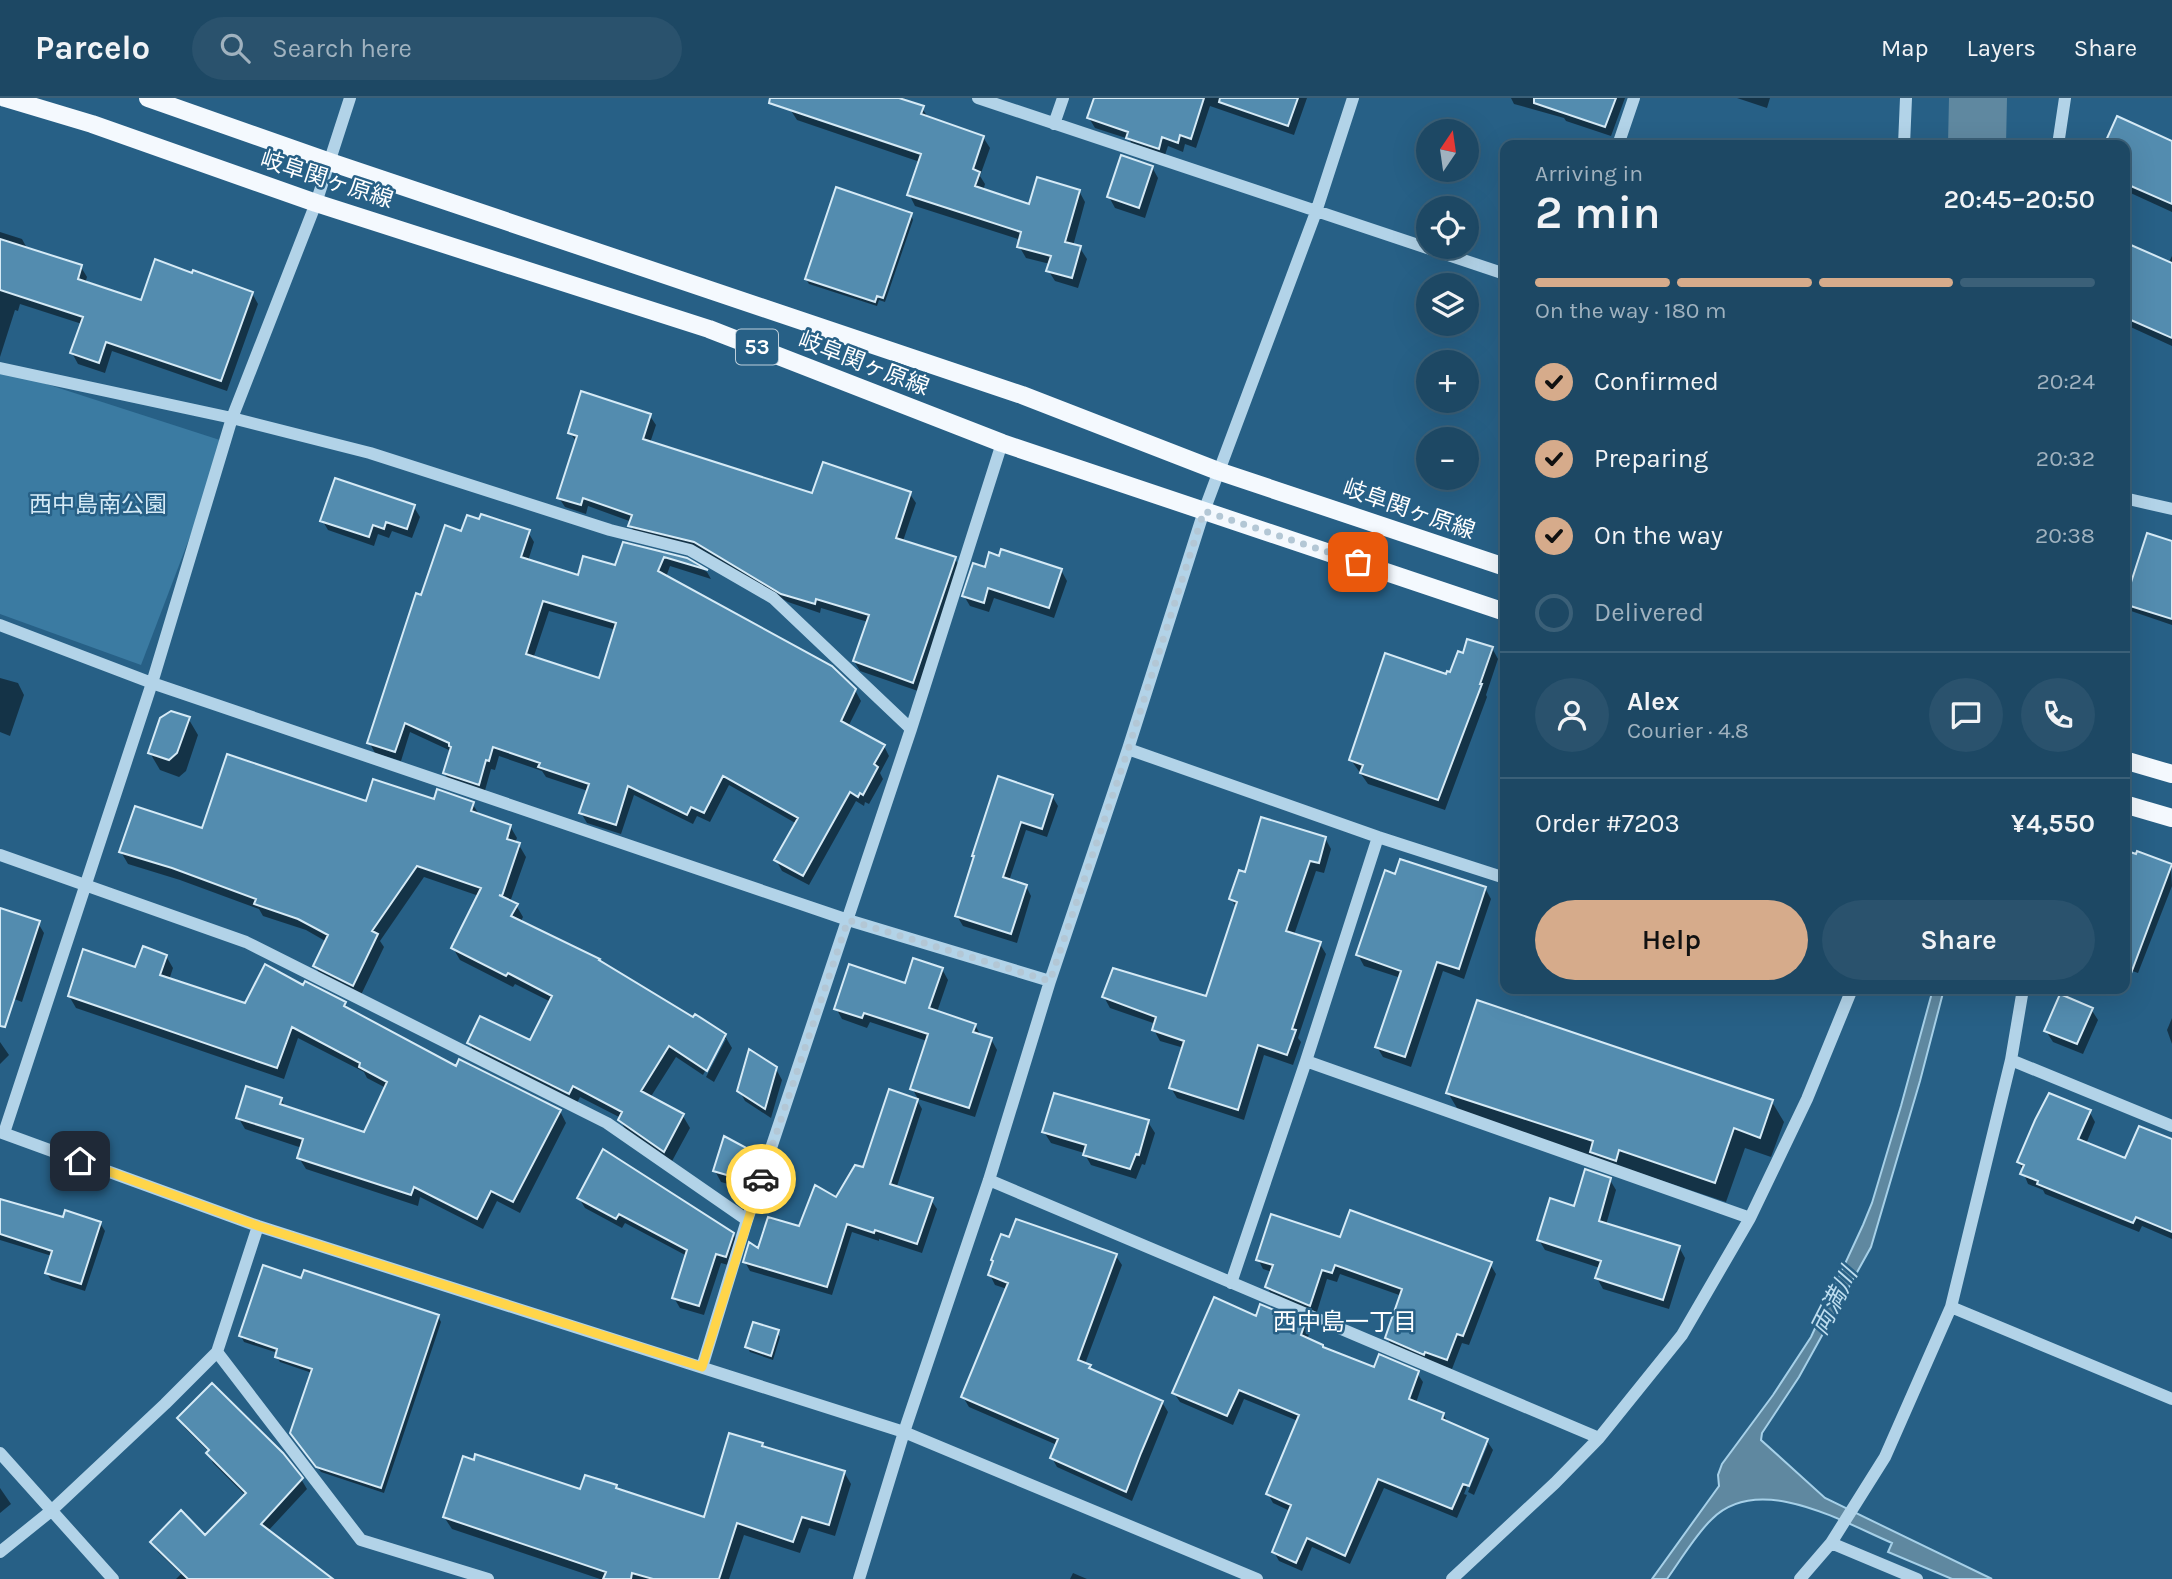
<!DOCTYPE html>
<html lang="en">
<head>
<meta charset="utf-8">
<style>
	body { margin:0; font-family:Karla,"Noto Sans JP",sans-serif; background:#2a526d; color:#f1f3f6; height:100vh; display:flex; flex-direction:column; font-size:26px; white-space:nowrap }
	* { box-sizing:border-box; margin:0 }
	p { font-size:23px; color:#a0b2bf }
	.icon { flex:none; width:38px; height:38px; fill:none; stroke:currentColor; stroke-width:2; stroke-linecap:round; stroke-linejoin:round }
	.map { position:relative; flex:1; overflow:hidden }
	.details { position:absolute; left:1500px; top:42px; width:630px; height:854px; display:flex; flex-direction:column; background:#1d4864; border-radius:14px; box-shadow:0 7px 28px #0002,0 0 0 2px #3b6078 }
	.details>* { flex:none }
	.needle { width:46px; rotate:13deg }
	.fabs { position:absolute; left:1416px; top:21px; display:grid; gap:14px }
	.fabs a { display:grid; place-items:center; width:63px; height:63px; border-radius:50%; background:#1d4864; box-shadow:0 7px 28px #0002,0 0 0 2px #3b6078; font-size:35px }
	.pin { position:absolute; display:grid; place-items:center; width:60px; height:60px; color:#fff; margin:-30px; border-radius:14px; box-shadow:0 4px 10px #0006 }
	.courier { position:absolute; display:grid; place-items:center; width:70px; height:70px; margin:-35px; border:5px solid #ffd54a; border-radius:50%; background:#fff; color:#222; box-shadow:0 2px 9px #0007 }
	.head em { font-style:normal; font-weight:600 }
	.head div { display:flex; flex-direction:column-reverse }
	.head { display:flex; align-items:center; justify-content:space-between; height:119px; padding:0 35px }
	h1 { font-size:46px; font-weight:600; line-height:52px }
	.bar { display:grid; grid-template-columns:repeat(4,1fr); gap:10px 7px; align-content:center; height:84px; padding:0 35px }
	.bar i { height:9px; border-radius:5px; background:#3b6078 }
	.bar .selected { background:#d6ab8b }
	.bar p { grid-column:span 4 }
	.line { display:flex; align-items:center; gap:18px; padding:0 35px; border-top:2px solid #3b6078 }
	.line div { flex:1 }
	.round { display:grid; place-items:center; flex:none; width:74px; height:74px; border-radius:37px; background:#2a526d }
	ol { padding:0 35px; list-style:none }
	li { display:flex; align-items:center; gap:21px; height:77px }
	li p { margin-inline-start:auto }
	li .icon { padding:7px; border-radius:50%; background:#d6ab8b; color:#111; stroke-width:4 }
	li:last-child { color:#a0b2bf }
	li i { width:38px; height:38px; border:4px solid #3b6078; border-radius:50% }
	.button { display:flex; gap:14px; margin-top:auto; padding:14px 35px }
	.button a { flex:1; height:80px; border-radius:42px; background:#d6ab8b; color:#111; font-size:28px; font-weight:600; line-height:80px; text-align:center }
	.button a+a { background:#2a526d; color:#f1f3f6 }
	header { display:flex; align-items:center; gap:42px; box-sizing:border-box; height:98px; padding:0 35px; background:#1d4864; border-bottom:2px solid #3b6078 }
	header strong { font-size:33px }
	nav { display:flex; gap:38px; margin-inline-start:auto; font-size:24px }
	.search { width:490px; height:63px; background:#2a526d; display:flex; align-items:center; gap:18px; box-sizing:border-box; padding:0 24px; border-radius:38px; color:#a0b2bf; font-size:26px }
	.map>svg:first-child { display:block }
	.green { fill:#3b7ba2 }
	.water { fill:#5f88a0; stroke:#a6d0e8; stroke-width:2 }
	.shadow { fill:#0007; fill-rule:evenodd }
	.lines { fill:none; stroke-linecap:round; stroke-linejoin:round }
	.river { stroke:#5f88a0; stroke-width:58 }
	.building { fill:#538caf; stroke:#d5eaf6; stroke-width:2; fill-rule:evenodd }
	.minor { stroke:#b2d3e8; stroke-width:12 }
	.major { stroke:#f4f9fe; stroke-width:18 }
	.done { stroke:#b3c7d5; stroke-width:7; stroke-dasharray:0 12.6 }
	.route { stroke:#ffd54a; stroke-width:9 }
	.labels { text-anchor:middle; stroke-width:5; stroke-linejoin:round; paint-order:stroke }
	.shield { fill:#276086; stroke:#becfdb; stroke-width:2 }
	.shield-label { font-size:21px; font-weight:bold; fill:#fff }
	.street-label { font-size:23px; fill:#fff; stroke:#276086 }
	.park-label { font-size:23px; fill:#d5eaf6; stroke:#276086 }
	.water-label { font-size:24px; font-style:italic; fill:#bdddef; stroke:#276086 }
	.neighbourhood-label { font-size:24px; fill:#fff; stroke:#276086 }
</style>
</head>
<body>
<header>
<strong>Parcelo</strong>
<div class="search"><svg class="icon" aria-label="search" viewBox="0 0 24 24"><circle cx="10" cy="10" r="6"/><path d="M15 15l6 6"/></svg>Search here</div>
<nav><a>Map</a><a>Layers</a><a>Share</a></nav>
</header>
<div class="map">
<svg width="2172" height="1481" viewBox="0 0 2172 1481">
	<rect width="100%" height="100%" fill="#276086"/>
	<path class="green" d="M0,271L226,344L141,567L0,516Z"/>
	<path class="water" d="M1933,891H1944L1920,983L1871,1149L1799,1279L1762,1335L1761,1342L1825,1400L1992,1481H1952L1888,1454L1892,1445C1843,1424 1759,1374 1712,1421C1696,1436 1680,1463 1667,1481H1652L1719,1388L1718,1377L1722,1366L1773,1297L1811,1239L1863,1127L1872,1105L1901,1008Z"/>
	<path class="shadow" d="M794,0H894L922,10L929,21L983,39L990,50L980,78L985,86L983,93L1031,109L1079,93L1085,104L1073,148L1080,150L1087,161L1078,190L1055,183L1048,172L1050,166L1026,160L1019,148L1021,142L915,108L909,96L920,64L797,22L790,11Z
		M1095,0H1307L1294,37L1210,8L1196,50L1185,46L1183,54L1168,48L1164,60L1134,50L1129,41L1095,30L1089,20Z
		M1511,0H1625L1611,38L1566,23L1564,20L1514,6Z
		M1737,0H1770L1767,10Z
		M2118,20L2172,44V114L2124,92V47H2105Z
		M1152,69L1158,80L1145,120L1115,110L1109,99Z
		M911,116L913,122L885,204L879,202L877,208L809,186L806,181Z
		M0,134L22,141L28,152L81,169L87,179L85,186L142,204L252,195L258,206L227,293L112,253L105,275L78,266L72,255L82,226L20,206L18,213L15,212L0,259Z
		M2124,146L2168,166L2172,158V248L2124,226Z
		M650,318L656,327L650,345L813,397L910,396L916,405L903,443L955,461L961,470L918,593L860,573L854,563L868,524L821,510L820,515L788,504L701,453L636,437L630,427L632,424L588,408L586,416L565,409L559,400L577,344L569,334Z
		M414,409L420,419L412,440L392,433L389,440L378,436L374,448L328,432L322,422Z
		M528,434L534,444L528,463L579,479L616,469L624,446L686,462L707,474L711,481L670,468L666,479L855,592L861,603L848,629L884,648L889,658L880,675L883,681L869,706L865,704L864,708L856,703L809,787L782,773L776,762L797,726L729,687L710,724L697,718L693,726L634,697L621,736L587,725L581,715L588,693L546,679L542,673L499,658L495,672L491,671L484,696L450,685L444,674L451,653L410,634L401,663L375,655L369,644L422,499L462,435ZM549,513L616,532L601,582L533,561Z
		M2172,445V527L2131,513L2126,505Z
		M986,471L1061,472L1067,483L1054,520L994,500L989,514L970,508L964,498Z
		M1492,550L1498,561L1486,597L1487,599L1445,712L1368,686L1351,662L1447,578L1451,577L1464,557Z
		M0,580L18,585L24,597L10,638L0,634Z
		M188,620L198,637L186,673L179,679L160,672L150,655Z
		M1052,698L1058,708L1047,739L1026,732L1009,783L1026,788L1031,798L1017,845L963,828L957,818L975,760Z
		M435,703L472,705L480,718L510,728L517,740L515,745L519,747L526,759L510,804L516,807L523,819L520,825L693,922L696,918L725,938L732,950L714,984L706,979L726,941H722L703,977L676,959L650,1000L683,1018L690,1030L671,1065L627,1034L620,1022L621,1020L580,999L576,1007L476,957L469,945H531L551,904L515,886L513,889L460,862L453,850L479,798L424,779L380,843L384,849L360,899L322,880L315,868L327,844L306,832L263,818L259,811L180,782L128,766L121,754L203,732L367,705Z
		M1325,740L1331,751L1324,775L1316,773L1294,837L1320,846L1326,856L1298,940L1301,944L1293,967L1264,957L1244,1022L1177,1000L1171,990L1184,950L1160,943L1154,932L1156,926L1110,910L1104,899L1207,900L1237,810L1231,801L1247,777Z
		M2138,755L2171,768L2172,788L2138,875L2124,870Z
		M1396,778L1485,790L1491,801L1464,881L1443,873L1411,969L1383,959L1377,949L1401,880L1364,868L1358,857Z
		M0,812L38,825L44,835L22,904L12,900H0Z
		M166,858L173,870L169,882L245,907L304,889L345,905L349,913L457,970L560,1013L566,1025L520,1115L497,1103L483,1131L420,1099L418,1108L306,1071L299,1060L302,1050L245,1031L238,1019L281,1001L286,1010L365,1036L386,990L367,980L364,974L298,940L284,981L76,910L69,898Z
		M942,871L948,882L937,914L975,927L981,938L991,941L997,952L975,1019L918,1001L912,990L927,943L870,924L867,930L842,921L836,910L906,887Z
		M2091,911L2098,922L2083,956L2053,944L2046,933Z
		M2172,920V946L2167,932Z
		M0,944L9,957L0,966Z
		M776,971L782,982L771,1020L745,1003L739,992Z
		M1448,995L1772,1004L1784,1024L1771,1059L1745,1050L1726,1104L1460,1015Z
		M917,1002L922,1011L897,1088L931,1102L937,1111L922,1155L879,1141V1143L852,1134L832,1197L750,1173L745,1164L759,1152L800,1131L837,1101L864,1071Z
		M2089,1013L2095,1024L2086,1046L2126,1062L2172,1043V1141L2142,1128L2139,1134L2045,1096L2043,1092L2028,1086L2019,1064Z
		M1148,1024L1155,1035L1145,1067L1142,1066L1136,1081L1091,1067L1084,1055L1051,1045L1044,1034Z
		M751,1055L758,1066L750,1092L721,1084L715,1073Z
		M1610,1082L1616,1092L1606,1127L1679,1149L1685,1160L1669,1211L1603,1191L1597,1180L1600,1170L1545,1152L1539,1142Z
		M579,1100L733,1136L739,1146L732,1168L721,1165L704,1217L680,1210L674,1200L687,1158L625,1125L622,1130L585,1110Z
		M0,1102L64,1121L100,1125L105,1133L85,1193L51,1182L46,1174L52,1158L0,1142Z
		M1341,1141L1490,1166L1496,1176L1469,1247L1462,1245L1452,1271L1393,1250L1387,1240L1402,1198L1340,1176L1337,1184L1327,1181L1316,1217L1273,1199L1267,1189L1272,1174L1263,1171L1258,1161Z
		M1116,1158L1122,1167L1085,1266L1089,1268L1093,1274L1162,1304L1168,1314L1132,1403L1057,1369L1052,1360L1057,1347L969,1309L963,1299L1007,1191L995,1187L990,1177Z
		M438,1218L441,1224L384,1395L321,1374L296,1341L312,1275L280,1264L276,1258L278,1255L244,1244L241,1238Z
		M1257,1220L1304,1226L1309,1236L1307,1242L1324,1251L1376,1271L1417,1275L1423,1284L1416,1305L1443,1316L1449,1326L1487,1343L1493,1352L1474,1397L1468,1394L1488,1346H1484L1464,1396L1467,1397L1457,1420L1384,1390L1350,1466L1312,1449L1302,1473L1279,1463L1274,1454L1290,1413L1273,1405L1268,1396L1298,1323L1244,1301L1233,1327L1180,1304L1174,1295Z
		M777,1234L780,1239L773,1262L750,1254L747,1249Z
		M179,1320L301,1381L307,1391L268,1433L328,1481H176L181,1476L158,1454L152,1444L205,1439L246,1398L213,1365L208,1355L209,1354L185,1330Z
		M761,1346L764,1351L844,1374L851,1386L835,1438L809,1430L800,1455L744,1437L729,1481H600L452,1431L444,1419L581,1393L616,1389L618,1393L705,1422Z
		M0,1390L11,1406L0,1415Z
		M1073,1475L1087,1481H1070Z"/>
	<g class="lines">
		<path class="river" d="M1977,47L1978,0"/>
	</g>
	<path class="building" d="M770,0H899L924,8L921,16L984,38L973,71L980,74L975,88L1029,106L1037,79L1080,92L1065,144L1081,148L1072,180L1046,173L1051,158L1017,149L1021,134L907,97L921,56L769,5Z
		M1094,0H1204L1191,41L1180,37L1178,45L1162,39L1159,51L1126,40L1128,34L1087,20Z
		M1220,0H1298L1288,28L1219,4Z
		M1534,0H1616L1605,29L1534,5Z
		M2117,18L2172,43V106L2124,85V47H2104Z
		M1121,57L1153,68L1139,110L1107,99Z
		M836,89L912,115L883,200L877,198L875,204L805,181Z
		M0,141L82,167L78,181L141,202L155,161L192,175L193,172L253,194L221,283L106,244L99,265L70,255L83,219L0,192Z
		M2124,144L2172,165V240L2124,219Z
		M581,293L651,316L643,341L812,395L823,364L911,394L896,440L956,459L913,585L853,563L869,517L816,501L815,506L781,496L694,444L628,428L632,417L583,400L581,407L557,400L577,338L568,335Z
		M335,380L415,407L407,431L386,424L384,431L373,427L369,439L320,423Z
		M481,416L530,432L521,459L578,477L583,458L615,467L623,444L687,460L708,472L664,459L658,473L832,568L856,591L841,623L885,647L874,666L878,669L863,697L860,695L858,699L850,694L803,778L774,762L798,720L723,678L704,715L691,709L687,717L628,688L616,727L579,715L589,686L538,669L540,665L493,649L489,663L486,662L479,687L443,675L451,649L449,648V645L405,625L395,654L367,645L416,495L421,497L445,427L461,433L467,417L479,421ZM543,503L616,525L599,580L526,556Z
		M2147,435L2172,443V521L2124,506Z
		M1001,451L1062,471L1049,510L988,490L984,505L962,498L973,465L985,469L989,454L999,458Z
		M1467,541L1493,549L1480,586H1482L1438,702L1360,675L1363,667L1349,662L1385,555L1446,576L1447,573L1450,574L1458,553L1463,555Z
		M171,613L190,619L177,655L169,662L148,655L160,620Z
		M227,656L366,703L373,681L434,701L437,691L474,704L471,713L511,727L507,741L520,745L502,798L499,797L518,806L511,818L600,861L599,862L693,919L695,916L726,936L707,973L669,948L641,993L684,1016L664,1054L618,1022L622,1014L573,988L569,996L467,945L480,918L530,942L552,898L508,875L506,878L451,850L481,790L417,768L372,833L378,836L353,888L313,868L328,837L298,821L254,806L256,801L172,770L119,754L135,708L202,730Z
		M998,678L1053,697L1042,731L1021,724L1003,779L1027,787L1011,836L955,818L974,758H972Z
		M1261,719L1326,739L1319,765L1310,763L1286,833L1321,844L1292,931L1296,932L1287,957L1258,947L1238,1012L1169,990L1184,943L1152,932L1156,919L1102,899L1113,870L1206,898L1237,804L1229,801L1239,772L1245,774Z
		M2124,752L2136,756L2137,753L2172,766L2127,886H2124Z
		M1400,761L1486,789L1459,871L1437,864L1405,959L1375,949L1401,873L1356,857L1385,772L1395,776Z
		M0,810L40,823L5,929L0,928Z
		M143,848L167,857L160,877L245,905L265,866L303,887L305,883L346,904L344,908L456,968L459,961L561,1012L513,1104L491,1093L477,1121L414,1089L411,1097L297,1060L303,1041L236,1020L246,988L282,1000L280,1006L364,1034L387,984L359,969L360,965L292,929L277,970L68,898L83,851L135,869Z
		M913,860L943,870L929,910L976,926L973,934L992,940L969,1010L910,991L928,936L864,915L862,920L834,911L849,866L905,885Z
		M2060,896L2093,910L2077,946L2044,933Z
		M1477,902L1773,1002L1760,1040L1734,1030L1715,1085L1619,1052L1616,1063L1590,1054L1593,1043L1446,995Z
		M749,951L777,969L765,1011L737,993Z
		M889,991L918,1001L890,1086L933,1100L917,1146L875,1132L874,1135L847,1126L827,1189L743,1164L749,1144L758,1150L768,1119L799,1128L815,1087L836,1099L855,1067L863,1069Z
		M1054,995L1149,1022L1139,1057L1136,1056L1130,1071L1083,1057L1086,1047L1042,1034Z
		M2049,995L2091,1012L2078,1041L2125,1060L2139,1028L2172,1041V1134L2136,1119L2133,1125L2037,1086L2038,1083L2020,1076L2024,1067L2017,1064L2035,1022Z
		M724,1038L752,1053L744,1082L713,1073Z
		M603,1051L734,1135L726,1159L716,1156L699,1208L672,1200L687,1152L619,1116L616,1121L577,1100Z
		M1585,1071L1611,1080L1599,1123L1680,1148L1663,1202L1595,1180L1601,1163L1537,1142L1550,1100L1574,1108Z
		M0,1101L63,1119L65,1112L101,1124L81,1186L45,1175L52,1153L0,1136Z
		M1350,1112L1492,1164L1463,1238L1457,1236L1447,1262L1425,1254L1424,1257L1385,1240L1402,1191L1335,1167L1332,1175L1322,1172L1310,1208L1265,1189L1273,1167L1256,1162L1271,1116L1340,1139Z
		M1016,1121L1117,1156L1078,1262L1091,1267L1089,1270L1163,1303L1141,1355L1126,1394L1050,1360L1058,1341L961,1299L1008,1185L988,1177L993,1163L991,1162L1001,1136L1009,1139Z
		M263,1167L301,1180L304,1172L439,1217L381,1390L316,1369L290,1335L312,1271L275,1259L277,1251L239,1238Z
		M1214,1199L1256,1218L1260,1206L1305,1225L1301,1237L1323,1247V1249L1374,1269L1379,1256L1419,1273L1409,1301L1444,1315L1442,1321L1488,1341L1469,1388L1463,1386L1452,1411L1378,1381L1345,1458L1307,1440L1296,1465L1272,1454L1291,1407L1266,1396L1299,1317L1239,1292L1227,1318L1172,1295Z
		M753,1224L779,1232L771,1258L745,1249Z
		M212,1285L283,1355L303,1380L261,1426L333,1481H188L150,1444L181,1412L205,1437L246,1395L206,1355L209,1352L177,1320Z
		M729,1335L763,1345L762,1348L845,1373L829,1427L802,1419L793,1444L737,1425L719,1481H653L632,1475L631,1481H603L606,1474L443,1419L463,1358L474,1362L475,1356L580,1391L585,1377L617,1387L616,1390L704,1419Z"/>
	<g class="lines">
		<path class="minor" d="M978,0L1505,176
			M1054,26L1063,0
			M1618,47L1634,0
			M1904,47L1906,0
			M2058,47L2065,0
			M0,270L232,320L370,355L610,432L690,452L773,500L911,631
			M2124,400L2172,411
			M0,527L152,585L848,822L1050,883
			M1128,651L1378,739L1505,780
			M0,757L246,844L607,1025L747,1122
			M2011,962L2172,1028
			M1306,963L1750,1120
			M0,1034L258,1128L904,1334L1257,1481
			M4,1035L152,585L232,320L316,105L350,0
			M989,1082L1599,1340
			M1231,1185L1306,963L1378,739
			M1951,1209L2172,1301
			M217,1254L361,1442L488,1481
			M702,1269L747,1122L911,631L1002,345
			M0,1355L113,1481
			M1831,1445L1917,1481
			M0,1454L51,1413L165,1306L217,1254L258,1128
			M859,1481L904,1334L989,1082L1050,883L1128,651L1204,413L1316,114L1353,0
			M1452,1481L1555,1385L1599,1340L1682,1237L1750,1120L1807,1001L1852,891
			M1800,1481L1831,1445L1885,1359L1951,1209L2011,962L2023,891"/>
		<path class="major" d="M5,0L92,26L316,105L709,231L1002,345L1505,514
			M148,0L330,64L1022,297L1218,373L1505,469
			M2124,662L2172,676
			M2124,706L2172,720"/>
	</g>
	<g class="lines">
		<path class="done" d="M761,1081L848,822L1050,883L1128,652L1204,413L1358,464"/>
		<path class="route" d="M80,1063L258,1128L702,1269L761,1081"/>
	</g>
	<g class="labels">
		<rect class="shield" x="736" y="231.5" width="42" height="35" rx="5"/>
		<g class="shield-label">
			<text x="757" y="256">53</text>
		</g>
		<g class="street-label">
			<text transform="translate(327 81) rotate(18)" y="8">岐阜関ヶ原線</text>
			<text transform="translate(864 265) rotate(21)" y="8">岐阜関ヶ原線</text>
			<text transform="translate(1409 411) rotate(19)" y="8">岐阜関ヶ原線</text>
		</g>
		<g class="park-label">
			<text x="98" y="414">西中島南公園</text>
		</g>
		<g class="water-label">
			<text transform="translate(1834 1203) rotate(-63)" y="8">両満川</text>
		</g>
		<g class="neighbourhood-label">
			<text x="1345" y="1232">西中島一丁目</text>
		</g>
	</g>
</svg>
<div class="fabs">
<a><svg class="needle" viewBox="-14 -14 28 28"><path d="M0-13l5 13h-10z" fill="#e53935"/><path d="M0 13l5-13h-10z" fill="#a0b2bf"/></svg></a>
<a><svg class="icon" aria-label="locate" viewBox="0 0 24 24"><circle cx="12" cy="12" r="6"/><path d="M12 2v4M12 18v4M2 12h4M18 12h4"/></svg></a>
<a><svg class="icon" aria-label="layers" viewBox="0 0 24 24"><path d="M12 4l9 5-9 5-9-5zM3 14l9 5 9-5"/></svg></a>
<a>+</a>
<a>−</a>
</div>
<div class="pin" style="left:1358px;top:464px;background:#ea580c"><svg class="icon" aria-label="bag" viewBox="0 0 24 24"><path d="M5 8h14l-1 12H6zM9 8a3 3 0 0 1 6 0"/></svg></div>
<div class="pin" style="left:80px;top:1063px;background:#1f2937"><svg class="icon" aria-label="home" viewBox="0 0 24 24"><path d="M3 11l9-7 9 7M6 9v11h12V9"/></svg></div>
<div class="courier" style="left:761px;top:1081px"><svg class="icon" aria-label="car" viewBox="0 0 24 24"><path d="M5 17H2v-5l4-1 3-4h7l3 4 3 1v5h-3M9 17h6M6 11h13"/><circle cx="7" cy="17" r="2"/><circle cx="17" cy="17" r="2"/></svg></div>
<section class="details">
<div class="head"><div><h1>2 min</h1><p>Arriving in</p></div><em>20:45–20:50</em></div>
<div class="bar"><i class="selected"></i><i class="selected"></i><i class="selected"></i><i></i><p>On the way · 180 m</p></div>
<ol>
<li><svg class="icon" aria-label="check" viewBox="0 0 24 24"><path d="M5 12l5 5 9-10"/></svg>Confirmed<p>20:24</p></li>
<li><svg class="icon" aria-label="check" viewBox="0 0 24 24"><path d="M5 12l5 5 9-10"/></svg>Preparing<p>20:32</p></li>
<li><svg class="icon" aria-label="check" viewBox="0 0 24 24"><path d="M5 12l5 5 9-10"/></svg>On the way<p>20:38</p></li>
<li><i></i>Delivered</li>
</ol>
<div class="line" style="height:126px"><a class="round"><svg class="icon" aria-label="person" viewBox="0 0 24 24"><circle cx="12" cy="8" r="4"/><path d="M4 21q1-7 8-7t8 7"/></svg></a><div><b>Alex</b><p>Courier · 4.8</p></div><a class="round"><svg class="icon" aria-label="chat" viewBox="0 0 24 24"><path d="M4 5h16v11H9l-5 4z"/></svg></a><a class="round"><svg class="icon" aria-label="phone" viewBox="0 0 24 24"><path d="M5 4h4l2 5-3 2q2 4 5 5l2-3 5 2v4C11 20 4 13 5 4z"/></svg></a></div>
<div class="line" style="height:91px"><div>Order #7203</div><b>¥4,550</b></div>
<div class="button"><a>Help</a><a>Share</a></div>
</section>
</div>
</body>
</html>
